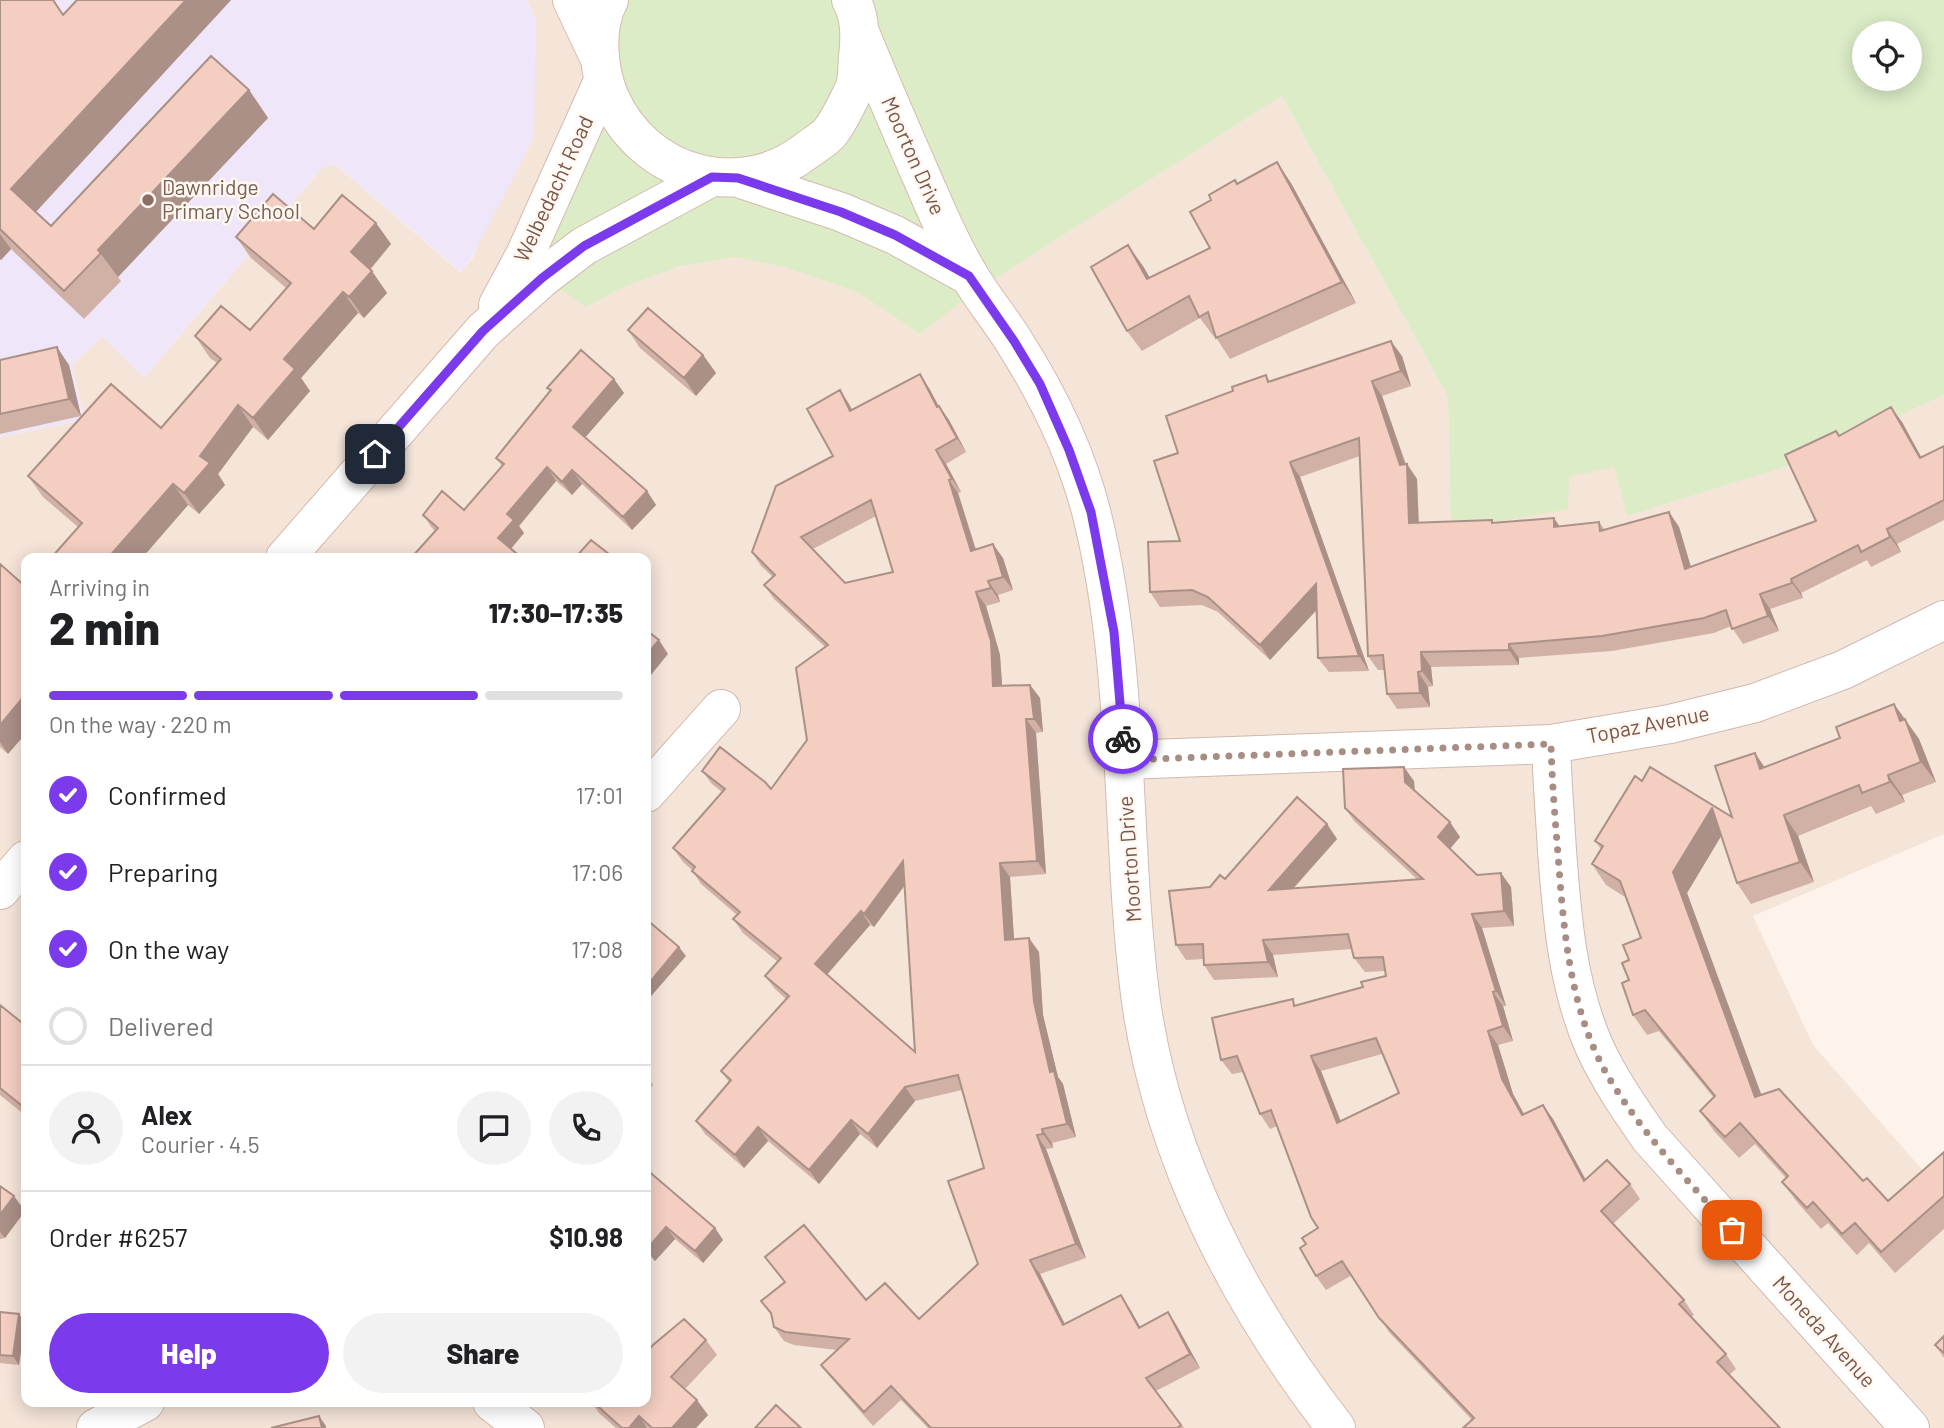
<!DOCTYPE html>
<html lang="en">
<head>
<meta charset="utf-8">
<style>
	body { margin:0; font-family:Barlow,sans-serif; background:#f2f2f2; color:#202124; height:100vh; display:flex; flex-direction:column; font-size:26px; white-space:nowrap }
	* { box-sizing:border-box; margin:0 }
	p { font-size:23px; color:#757577 }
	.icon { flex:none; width:38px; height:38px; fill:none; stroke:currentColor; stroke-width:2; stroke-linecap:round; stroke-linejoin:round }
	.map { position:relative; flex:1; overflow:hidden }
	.drawer { position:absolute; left:21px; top:553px; width:630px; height:854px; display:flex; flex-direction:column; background:#fff; border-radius:14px; box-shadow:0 4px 18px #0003 }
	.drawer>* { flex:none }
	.buttons { position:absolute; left:1852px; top:21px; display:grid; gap:14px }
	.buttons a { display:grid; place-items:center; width:70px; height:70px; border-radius:50%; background:#fff; box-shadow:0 4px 18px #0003; font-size:35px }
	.pin { position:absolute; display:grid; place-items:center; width:60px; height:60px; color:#fff; margin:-30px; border-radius:14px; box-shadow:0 4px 10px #0006 }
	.courier { position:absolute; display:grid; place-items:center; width:70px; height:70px; margin:-35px; border:5px solid #7c3aed; border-radius:50%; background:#fff; color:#222; box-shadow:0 2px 9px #0007 }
	.summary em { font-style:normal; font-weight:800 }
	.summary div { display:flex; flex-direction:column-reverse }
	.summary { display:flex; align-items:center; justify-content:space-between; height:119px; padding:0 28px }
	h1 { font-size:46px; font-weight:800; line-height:52px }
	.bar { display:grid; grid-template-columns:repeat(4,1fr); gap:10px 7px; align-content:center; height:84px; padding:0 28px }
	.bar i { height:9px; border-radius:5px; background:#e0e0e0 }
	.bar .selected { background:#7c3aed }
	.bar p { grid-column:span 4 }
	.line { display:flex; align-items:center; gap:18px; padding:0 28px; border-top:2px solid #e0e0e0 }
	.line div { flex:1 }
	.round { display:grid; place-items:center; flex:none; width:74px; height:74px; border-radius:37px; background:#f2f2f2 }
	ol { padding:0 28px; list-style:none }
	li { display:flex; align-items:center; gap:21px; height:77px }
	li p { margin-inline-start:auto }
	li .icon { padding:7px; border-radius:50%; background:#7c3aed; color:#fff; stroke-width:4 }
	li:last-child { color:#757577 }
	li i { width:38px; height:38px; border:4px solid #e0e0e0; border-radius:50% }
	.action { display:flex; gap:14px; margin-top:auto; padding:14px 28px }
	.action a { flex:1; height:80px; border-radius:42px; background:#7c3aed; color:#fff; font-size:28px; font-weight:800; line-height:80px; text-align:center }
	.action a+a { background:#f2f2f2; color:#202124 }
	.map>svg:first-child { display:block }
	.residential { fill:#f5e4d8; fill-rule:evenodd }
	.education { fill:#f0e6fa }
	.green { fill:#dbecc7; fill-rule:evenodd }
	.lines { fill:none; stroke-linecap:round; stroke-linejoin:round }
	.street-casing { stroke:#d0b9ae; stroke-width:40 }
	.secondary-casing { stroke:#d6bbae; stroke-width:40 }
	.street { stroke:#fff; stroke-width:38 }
	.secondary { stroke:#fff; stroke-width:38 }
	.wall { fill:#d1b1a6; fill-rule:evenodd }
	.shaded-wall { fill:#aa9087 }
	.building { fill:#f3cec1; stroke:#aa9087; stroke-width:2; fill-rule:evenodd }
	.done { stroke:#a78d83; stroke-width:7; stroke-dasharray:0 12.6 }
	.route { stroke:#7c3aed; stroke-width:9 }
	.education-dot { fill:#8d6e63; stroke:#fff8f1; stroke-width:2.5 }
	.labels { text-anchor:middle; stroke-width:5; stroke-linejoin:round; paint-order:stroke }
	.street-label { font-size:21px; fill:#79564c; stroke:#fff8f1 }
	.education-label { font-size:21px; fill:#785e54; stroke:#fff8f1; text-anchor:start }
</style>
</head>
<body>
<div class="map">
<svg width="1944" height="1428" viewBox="0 0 1944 1428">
	<rect width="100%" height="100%" fill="#fdf3ea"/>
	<path class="residential" d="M527,0H571L598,58L586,307L626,286L680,266L735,257L788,268L857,292L920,334L982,287L1282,96L1448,397L1451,530L1569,476L1614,466L1627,516L1791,465L1944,395V834L1753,916L1813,1045L1933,1182L1944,1174V1428H0V437L84,420L72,366L102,336L144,378L324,166H337L460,272L472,259L483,234L536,19ZM26,558H646V1402H26Z"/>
	<path class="education" d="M0,0H527L536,19L534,138L471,259L461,272L337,166H324L144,378L102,336L72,366L84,420L0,437Z"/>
	<path class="green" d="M571,0H1944V395L1791,465L1627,516L1614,467L1569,477L1568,509L1451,530L1448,397L1282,96L982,287L920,334L857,292L788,268L735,257L680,266L626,286L586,307L519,261L600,80ZM1864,33H1909V79H1864Z"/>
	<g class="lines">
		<g class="street-casing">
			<path id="street" d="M1551,744C1552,779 1555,815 1557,851C1562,917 1567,984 1594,1046C1609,1079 1629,1108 1650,1138L1910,1428
				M1124,760L1551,744L1670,724L1755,703L1843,670L1944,620
				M646,793L721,709
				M492,1402L525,1428
				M96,1428L145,1402"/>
		</g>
		<g class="secondary-casing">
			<path id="secondary" d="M572,0L599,57
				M609,0C594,28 598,70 610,98C644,175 739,203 806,151C814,145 825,139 831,131C840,119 848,102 854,89C858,80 857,67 858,57C860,38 861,18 851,0
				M861,35C881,84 902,132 923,180C937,212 951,246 969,275C983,299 1001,320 1015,343C1048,395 1077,455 1092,515C1131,672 1120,834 1140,994C1161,1154 1238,1302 1336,1428
				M738,178L841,212L895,235L969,276
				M498,305L525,255L603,81
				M285,558L483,331L542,278L584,246L712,177
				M0,890L26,860"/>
		</g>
		<use href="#street" class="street"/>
		<use href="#secondary" class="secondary"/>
	</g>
	<path class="wall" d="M0,0L63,15L231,0L36,212L51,226L249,90L268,118L118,277L121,281L84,319L11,249L1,260L0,259Z
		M1291,183L1356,303L1230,359L1215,336L1214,337L1200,318L1142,351L1127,331L1143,266L1150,278L1210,248L1238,184Z
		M376,223L391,244L370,270L387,293L364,318L358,313L301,378L310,391L268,440L253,427L218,474L225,485L199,514L188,505L142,558H51L78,527L43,497L28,476L161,428L217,363L210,358L195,336L250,330L286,288L251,258L236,237Z
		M628,330L703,355L716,373L696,396L640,348Z
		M1402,356L1411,386L1382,396L1406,464H1407L1417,479L1419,522L1494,523L1560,527L1599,522L1605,530L1669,512L1679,527L1691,567L1816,521L1836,431L1840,436L1902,422L1921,458L1944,446V520L1897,544L1901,552L1871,567L1867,560L1801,593L1803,598L1770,609L1779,631L1743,644L1731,626L1714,633L1612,651L1519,658V665L1431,667L1433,686L1428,687L1430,707L1397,709L1387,694L1384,670H1378L1368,656L1360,456L1300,477L1369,671L1329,672L1318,658L1317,609L1270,660L1218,612L1202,605L1160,607L1150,592L1180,541L1178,453L1266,375L1270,382Z
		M0,360L69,365L81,416L0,434Z
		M614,379L624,393L585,437L647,491L656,505L632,530L582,484L572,495L556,481L519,526L524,533L511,549L435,531L432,528L423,515L464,510L502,466L496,458L550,391L547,388Z
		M929,388L939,406L949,420L966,452L946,464L961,492L958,493L976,549L1003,558L1013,590L998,595L1000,602L986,606L1000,655L1002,685H1030L1040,698L1043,732L1036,733L1046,874L1010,877L1014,939L1039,952L1043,1015L1058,1077L1063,1084L1076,1137L1052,1143L1053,1148L1046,1149L1086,1258L1040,1274L1065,1324L1130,1309L1140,1327L1168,1312L1177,1326L1200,1368L1156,1391L1184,1428H928L901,1400L873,1426L831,1378L821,1365L837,1350L794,1345L784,1341L774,1327L772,1315L761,1301L784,1282L765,1257L866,1300L919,1319L978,1264L984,1168L962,1090L915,1101L877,1148L860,1134L819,1184L768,1141L744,1168L705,1134L696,1121L729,1082L721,1071L786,999L775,989L765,976L778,962L743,933L733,919L737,915L701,884L692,870L683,862L673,848L722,792L712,784L702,771L771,789L807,740L825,647L774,599L764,585L773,577L761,566L752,552L833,456L840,390L852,410ZM876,516L893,572L845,583L813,549ZM905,885L915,1052L827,974L870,925L874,927Z
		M0,564L26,587V586V733L8,754L0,747Z
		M1894,704L1919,739L1936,782L1902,795L1905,802L1876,814L1871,806L1798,836L1814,882L1751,904L1737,883L1721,836L1687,893L1761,1095L1863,1181L1888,1201L1944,1152V1229L1895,1273L1869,1243L1857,1255L1828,1223L1821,1229L1797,1202L1782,1182L1786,1178L1755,1144L1739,1158L1714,1131L1700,1111L1714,1098L1659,1031L1647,1035L1633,1015L1629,980V960L1641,938L1625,897L1606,885L1592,864L1601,849L1595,841L1642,781L1732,817L1755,753L1764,767L1840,738Z
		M1414,781L1415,791L1460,837L1450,849L1477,875L1511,887L1514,926L1482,928L1506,1006H1503L1513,1041L1498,1045L1513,1094L1524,1114L1543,1105L1553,1119L1585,1179L1630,1184L1640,1199L1613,1224L1684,1300L1694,1315L1691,1317L1726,1354L1736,1369L1729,1375L1472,1420L1389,1332L1352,1275L1326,1290L1316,1276L1306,1244L1318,1228L1277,1126L1270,1129L1260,1114L1243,1072L1232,1074L1221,1060L1297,1005L1363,987L1386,976L1385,971L1365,972L1354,958L1352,949L1273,955L1278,977L1214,980L1204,965V959L1186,960L1176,945L1210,887L1327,824L1337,839L1294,888L1418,880L1355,822L1345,808ZM1382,1054L1399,1093L1341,1121L1321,1071Z
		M0,1005L26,1026V1116L0,1095Z
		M646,1075L653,1085L646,1093Z
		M646,1169L715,1228L723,1240L703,1263L675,1239L655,1261L646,1253Z
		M0,1186L25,1211L5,1238L0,1239Z
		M0,1312L19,1314L25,1323L19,1365L0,1363Z
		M1944,1336V1358L1935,1345Z
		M706,1340L717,1355L685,1389L708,1415L696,1428H616L599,1413L591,1402H646Z"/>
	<path class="shaded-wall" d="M186,0H231L31,217L11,189Z
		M249,90L268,118L118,277L98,250Z
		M1277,162L1291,183L1356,303L1342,282Z
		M376,223L391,244L366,274L351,252Z
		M0,234L11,249L1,260L0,259Z
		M1128,245L1143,266L1162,300L1147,279Z
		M372,271L387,293L364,318L349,297Z
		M343,292L358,313L301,378L310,391L268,440L253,418L284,359Z
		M1391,341L1402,356L1411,386L1401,371Z
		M57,347L69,365L81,416L69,399Z
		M703,355L716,373L696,396L684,378Z
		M920,374L929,388L946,421L937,407Z
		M614,379L624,393L583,440L573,427Z
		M1372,381L1382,396L1407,469V464L1417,479L1419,537L1409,523L1400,465Z
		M840,390L849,404L860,424L850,411Z
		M238,405L253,427L218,474L225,485L199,514L184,493L200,456Z
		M939,406L949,420L966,452L957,438Z
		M1891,407L1902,422L1930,473L1920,458Z
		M936,450L946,464L961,492L952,479Z
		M1290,462L1300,477L1369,671L1359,656Z
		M547,467L556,481L519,526L524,533L508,552L498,538L507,514Z
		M572,470L582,484L572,495L562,482Z
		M949,480L958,493L980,564L971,551Z
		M173,484L188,505L142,558H108Z
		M647,491L656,505L632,530L623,517Z
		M1669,512L1679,527L1696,584L1685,569Z
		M1554,518L1564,533L1554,527Z
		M1887,529L1897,544L1901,552L1890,537Z
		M993,544L1003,558L1013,590L1003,577Z
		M1791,579L1801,593L1803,598L1792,583Z
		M988,581L998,595L1000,602L991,588Z
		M1316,584L1327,599L1270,660L1260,645Z
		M976,592L986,606L1000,655L1003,699L993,686Z
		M1760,594L1770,609L1779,631L1768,616Z
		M659,640L668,654L646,681V656Z
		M1509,644L1519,658V665L1509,650Z
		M1421,652L1431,667L1433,686L1422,671Z
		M1418,672L1428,687L1430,707L1420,693Z
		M1030,685L1040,698L1043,732L1034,719Z
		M26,694V733L8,754L0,742V725Z
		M1894,704L1919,739L1936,782L1921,762L1900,721Z
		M1026,719L1036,733L1046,874L1037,861Z
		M1755,753L1769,774L1760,769Z
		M1404,767L1414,781L1415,797L1405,782Z
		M1888,775L1902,795L1905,802L1890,782Z
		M1712,808L1726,828L1687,893L1770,1118L1755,1097L1673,872Z
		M1784,815L1798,836L1814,882L1800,862Z
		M1450,822L1460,837L1448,851L1438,837Z
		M1327,824L1337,839L1279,904L1269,890Z
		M903,861L913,874L874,927L864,914Z
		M1000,863L1010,877L1015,954L1005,940Z
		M1501,873L1511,887L1514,926L1504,911Z
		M861,911L870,925L825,977L815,964Z
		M1472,914L1482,928L1506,1006L1496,991Z
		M1029,938L1039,952L1043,1015L1058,1077L1063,1084L1076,1137L1067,1124L1050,1072L1034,1002Z
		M1263,940L1273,955L1278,977L1268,962Z
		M679,947L686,956L646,1002V987Z
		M1493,992L1503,1006L1513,1041L1503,1026Z
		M1488,1031L1498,1045L1513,1094L1532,1129L1522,1115L1502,1079Z
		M1311,1056L1321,1071L1347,1138L1337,1123Z
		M905,1087L915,1101L877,1148L868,1134Z
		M1543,1105L1553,1119L1594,1195L1584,1181Z
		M851,1120L860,1134L819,1184L809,1170Z
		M758,1127L768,1141L744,1168L735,1155Z
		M1042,1129L1052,1143L1053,1148L1043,1134Z
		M1037,1135L1046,1149L1086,1258L1076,1244Z
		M14,1196L25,1211L5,1238L0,1232V1215Z
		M666,1227L675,1239L655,1261L647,1249Z
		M715,1228L723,1240L703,1263L695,1251Z
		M1030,1260L1040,1274L1072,1339L1063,1325Z
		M1121,1295L1130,1309L1148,1341L1139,1328Z
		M1168,1312L1177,1326L1200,1368L1190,1354Z
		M19,1314L25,1323L19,1365L13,1356Z
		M697,1400L708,1415L696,1428H672Z
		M319,1416L326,1426V1428H322Z
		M639,1416L647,1428H629Z"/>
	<path class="building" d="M0,0H53L63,15L77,0H186L11,189L51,226L211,56L249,90L98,250L101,253L64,291L0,229Z
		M1277,162L1342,282L1216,338L1208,312L1199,317L1189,296L1127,331L1091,267L1128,245L1147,279L1210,248L1190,212L1211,200L1209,195L1235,180L1237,184Z
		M273,194L314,229L342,195L376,223L351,252L372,271L349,297L343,292L284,359L295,369L253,418L238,405L200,456L210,463L184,493L173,484L108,558H51L82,523L28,476L111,384L161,428L221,359L195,336L221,306L250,330L291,283L236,237Z
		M648,308L703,355L684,378L628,330Z
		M1391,341L1401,371L1372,381L1400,465L1407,464L1409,523L1492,520V523L1554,518V527L1599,522L1600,531L1669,512L1685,569L1816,521L1785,455L1836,431L1839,436L1891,407L1920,458L1944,446V500L1887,529L1890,537L1861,552L1858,545L1791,579L1792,583L1760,594L1768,616L1732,629L1726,610L1704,618L1602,636L1509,644V650L1421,652L1422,671L1418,672L1420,693L1387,694L1383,655L1368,656L1359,438L1290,462L1359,656L1318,658L1316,584L1260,645L1208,597L1192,590L1150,592L1148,542L1180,541L1154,461L1178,453L1166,416L1233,391L1232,387L1266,375L1268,382Z
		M57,347L69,399L0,414V360Z
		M581,350L614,379L573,427L647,491L623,517L572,470L562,482L547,467L507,514L514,520L498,538L522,558H411L438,528L423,515L442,491L464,510L504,464L496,458L551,390L547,388Z
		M920,374L937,407L939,406L957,438L936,450L952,479L949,480L971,551L993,544L1003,577L988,581L991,588L976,592L991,641L993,686L1030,685L1034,719H1026L1037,861L1000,863L1005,940L1029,938L1034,1002L1050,1072L1054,1071L1067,1124L1042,1129L1043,1134L1037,1135L1076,1244L1030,1260L1063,1325L1121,1295L1139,1328L1168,1312L1190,1354L1146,1378L1181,1425L1177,1428H931L891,1386L864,1412L821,1365L849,1339L785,1332L774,1327L771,1313L761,1301L785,1282L765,1257L804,1225L866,1300L885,1283L919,1319L978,1264L948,1181L984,1168L958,1075L905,1087L868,1134L851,1120L809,1170L758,1127L735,1155L696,1121L731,1080L721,1071L789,996L765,976L781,958L733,919L740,912L692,871L695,867L673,848L725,789L702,771L720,747L765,782L771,789L807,740L796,668L828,645L764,585L775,575L752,552L776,486L833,456L807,409L840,390L850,411ZM871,500L893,572L845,583L801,537ZM903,861L915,1052L815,964L861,911L864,914Z
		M591,540L614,558H575Z
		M0,564L26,587V586V694L0,725Z
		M646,630L659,640L646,656Z
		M1894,704L1900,721L1905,719L1921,762L1888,775L1890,782L1862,793L1859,785L1784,815L1800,862L1737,883L1712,808L1673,872L1755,1097L1779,1089L1863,1181L1867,1178L1888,1201L1944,1152V1196L1881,1252L1855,1223L1842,1234L1813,1202L1807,1208L1782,1182L1788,1176L1740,1123L1725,1137L1700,1111L1715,1096L1645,1010L1633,1015L1622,983L1629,980L1622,963L1629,960L1623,945L1641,938L1620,881L1592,864L1603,846L1595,841L1635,776L1642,781L1650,767L1732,817L1715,766L1755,753L1760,769L1840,738L1836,727Z
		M1404,767L1405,782L1450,822L1438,837L1477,875L1501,873L1504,911L1472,914L1496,991L1493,992L1503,1026L1488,1031L1502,1079L1522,1115L1543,1105L1584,1181L1607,1160L1630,1184L1601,1211L1684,1300L1679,1304L1726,1354L1717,1362L1780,1428H1463L1474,1418L1379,1318L1342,1261L1316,1276L1300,1248L1306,1244L1302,1238L1318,1228L1311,1217L1271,1110L1260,1114L1237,1056L1221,1060L1212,1018L1293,999L1294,1006L1363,987L1361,982L1386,976L1383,957L1354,958L1348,934L1263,940L1268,962L1204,965L1203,944L1176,945L1169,891L1210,887L1220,875L1225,879L1297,797L1327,824L1269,890L1423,879L1345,808L1343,769ZM1376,1038L1399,1093L1337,1123L1311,1056Z
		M646,919L679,947L646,987Z
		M0,1005L26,1026V1109L0,1088Z
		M646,1169L715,1228L695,1251L666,1227L647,1249H646Z
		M0,1186L14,1196L0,1215Z
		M0,1312L19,1314L13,1356L0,1355Z
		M684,1319L706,1340L671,1377L697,1400L672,1428H652L639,1416L629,1428H622L593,1402H646V1353L653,1345Z
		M1944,1336V1353L1935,1345Z
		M776,1405L801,1428H755Z
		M319,1416L322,1428H271Z"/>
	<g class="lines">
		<path class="done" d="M1123,739L1124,760L1551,744C1552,781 1555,818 1558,855C1564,934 1570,1018 1614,1086C1647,1139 1691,1184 1732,1230"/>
		<path class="route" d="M375,454L483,331L542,278L584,246L712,177L738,178L841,212L895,235L969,276L1014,341L1040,384L1069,450L1091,512L1114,632L1123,739"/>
	</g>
	<circle class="education-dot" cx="148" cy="200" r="7"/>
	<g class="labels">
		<g class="street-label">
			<text transform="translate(913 156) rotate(66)" y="7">Moorton Drive</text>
			<text transform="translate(554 189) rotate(-65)" y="7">Welbedacht Road</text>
			<text transform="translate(1648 725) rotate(-11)" y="7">Topaz Avenue</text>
			<text transform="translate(1130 859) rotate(-94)" y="7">Moorton Drive</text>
			<text transform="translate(1824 1332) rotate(48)" y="7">Moneda Avenue</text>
		</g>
		<g class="education-label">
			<text x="162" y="195">Dawnridge<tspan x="162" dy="24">Primary School</tspan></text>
		</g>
	</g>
</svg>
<div class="buttons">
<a><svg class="icon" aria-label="locate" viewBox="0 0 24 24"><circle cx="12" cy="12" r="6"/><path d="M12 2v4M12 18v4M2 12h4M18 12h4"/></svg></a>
</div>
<div class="pin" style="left:1732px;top:1230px;background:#ea580c"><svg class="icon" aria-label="bag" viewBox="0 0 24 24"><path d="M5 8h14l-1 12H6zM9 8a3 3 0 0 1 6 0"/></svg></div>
<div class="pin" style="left:375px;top:454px;background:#1f2937"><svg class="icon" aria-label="home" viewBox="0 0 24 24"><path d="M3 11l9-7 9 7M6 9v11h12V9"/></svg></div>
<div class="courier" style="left:1123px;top:739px"><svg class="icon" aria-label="bike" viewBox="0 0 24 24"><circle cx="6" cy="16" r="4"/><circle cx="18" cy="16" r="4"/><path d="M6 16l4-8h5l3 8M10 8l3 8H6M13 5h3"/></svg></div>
<section class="drawer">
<div class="summary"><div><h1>2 min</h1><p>Arriving in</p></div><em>17:30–17:35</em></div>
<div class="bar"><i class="selected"></i><i class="selected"></i><i class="selected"></i><i></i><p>On the way · 220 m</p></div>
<ol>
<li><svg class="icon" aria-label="check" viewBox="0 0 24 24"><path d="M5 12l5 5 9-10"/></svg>Confirmed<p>17:01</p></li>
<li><svg class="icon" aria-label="check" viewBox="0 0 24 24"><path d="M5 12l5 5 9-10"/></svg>Preparing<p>17:06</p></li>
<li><svg class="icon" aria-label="check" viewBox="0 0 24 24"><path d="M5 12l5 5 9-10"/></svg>On the way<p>17:08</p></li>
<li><i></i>Delivered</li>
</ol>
<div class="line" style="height:126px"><a class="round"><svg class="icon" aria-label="person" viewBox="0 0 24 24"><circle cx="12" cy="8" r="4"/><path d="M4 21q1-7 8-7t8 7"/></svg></a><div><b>Alex</b><p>Courier · 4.5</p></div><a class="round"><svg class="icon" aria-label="chat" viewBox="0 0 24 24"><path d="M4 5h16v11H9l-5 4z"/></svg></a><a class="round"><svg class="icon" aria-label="phone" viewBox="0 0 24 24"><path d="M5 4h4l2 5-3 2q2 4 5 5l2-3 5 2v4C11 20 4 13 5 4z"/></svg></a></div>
<div class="line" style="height:91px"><div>Order #6257</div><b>$10.98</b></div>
<div class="action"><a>Help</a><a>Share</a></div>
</section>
</div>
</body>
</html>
